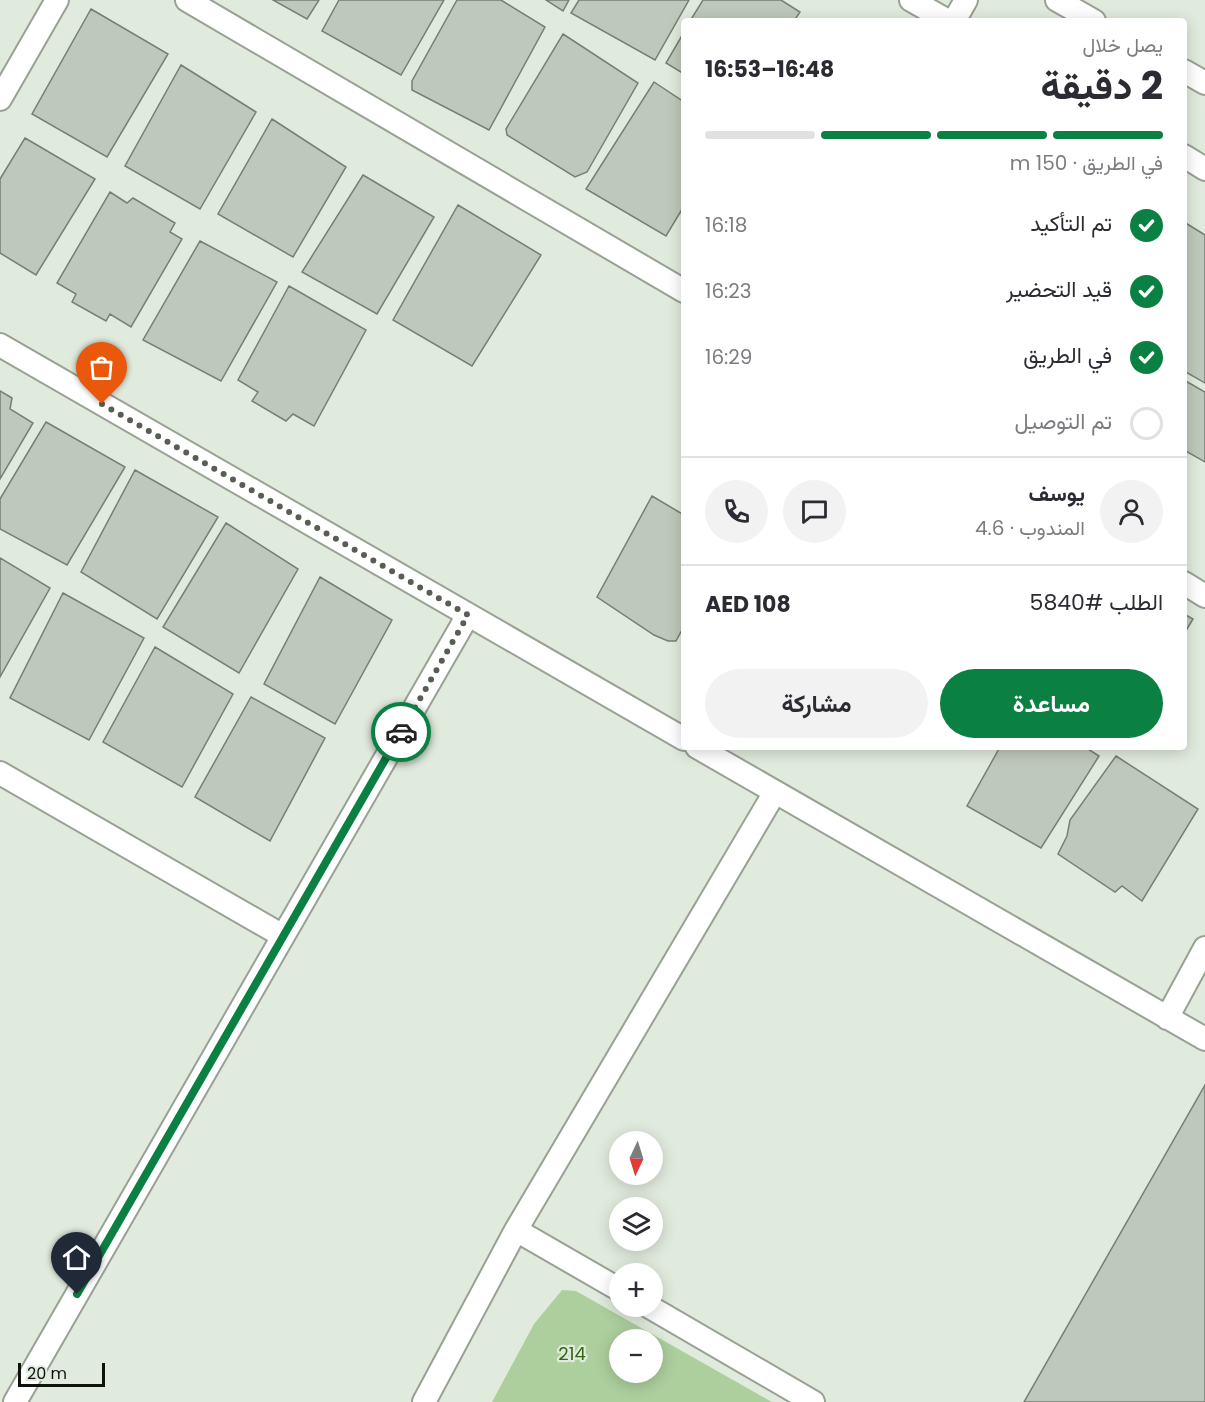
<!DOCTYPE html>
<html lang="ar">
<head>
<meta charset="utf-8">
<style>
	body { margin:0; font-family:Poppins,Vazirmatn,sans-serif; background:#f2f2f3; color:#2b2b33; direction:rtl; height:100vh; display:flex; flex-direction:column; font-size:22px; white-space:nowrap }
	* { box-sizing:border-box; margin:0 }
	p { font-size:20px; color:#7c7c81 }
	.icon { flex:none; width:33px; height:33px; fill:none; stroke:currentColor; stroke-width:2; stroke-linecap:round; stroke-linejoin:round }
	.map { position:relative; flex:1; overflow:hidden; direction:ltr }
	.drawer { position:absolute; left:681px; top:18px; width:506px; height:732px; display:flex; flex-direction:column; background:#fff; border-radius:6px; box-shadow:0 3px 15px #0003; direction:rtl }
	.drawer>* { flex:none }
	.needle { width:39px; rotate:184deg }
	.controls { position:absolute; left:609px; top:1131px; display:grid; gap:12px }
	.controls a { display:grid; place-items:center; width:54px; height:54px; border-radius:50%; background:#fff; box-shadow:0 3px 15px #0003; font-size:30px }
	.scale { position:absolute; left:18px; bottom:15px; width:87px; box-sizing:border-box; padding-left:6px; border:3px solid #0e110c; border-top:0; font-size:16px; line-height:21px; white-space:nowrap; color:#0e110c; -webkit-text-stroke:4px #e1ebdd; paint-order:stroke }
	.pin { position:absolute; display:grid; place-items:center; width:51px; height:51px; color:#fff; margin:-62px -26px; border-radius:50% 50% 50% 0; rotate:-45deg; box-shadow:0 0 6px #0007 }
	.pin .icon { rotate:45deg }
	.courier { position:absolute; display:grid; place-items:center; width:60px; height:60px; margin:-30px; border:4px solid #0b8043; border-radius:50%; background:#fff; color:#222; box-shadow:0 2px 8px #0007 }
	.head em { font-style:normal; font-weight:700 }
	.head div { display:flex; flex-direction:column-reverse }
	.head { display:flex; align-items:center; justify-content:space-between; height:102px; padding:0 24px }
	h1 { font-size:39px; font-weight:700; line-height:45px }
	.bar { display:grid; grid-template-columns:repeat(4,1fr); gap:9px 6px; align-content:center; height:72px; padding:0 24px }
	.bar i { height:8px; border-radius:4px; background:#e1e1e2 }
	.bar .on { background:#0b8043 }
	.bar p { grid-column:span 4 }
	.line { display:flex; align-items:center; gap:15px; padding:0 24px; border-top:2px solid #e1e1e2 }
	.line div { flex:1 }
	.round { display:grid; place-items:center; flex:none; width:63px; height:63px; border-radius:32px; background:#f2f2f3 }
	ol { padding:0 24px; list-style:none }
	li { display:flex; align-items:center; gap:18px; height:66px }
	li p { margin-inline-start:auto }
	li .icon { padding:6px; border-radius:50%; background:#0b8043; color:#fff; stroke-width:4 }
	li:last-child { color:#7c7c81 }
	li i { width:33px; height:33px; border:3px solid #e1e1e2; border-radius:50% }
	.button { display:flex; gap:12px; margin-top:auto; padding:12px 24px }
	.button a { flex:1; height:69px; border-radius:36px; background:#0b8043; color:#fff; font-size:24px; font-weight:700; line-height:69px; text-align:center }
	.button a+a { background:#f2f2f3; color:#2b2b33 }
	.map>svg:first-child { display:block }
	.green { fill:#adcf9e; fill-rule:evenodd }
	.building { fill:#bfc9bb; stroke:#767f72; stroke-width:1.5 }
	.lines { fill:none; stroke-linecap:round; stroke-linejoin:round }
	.street-casing { stroke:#98a194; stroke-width:26 }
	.street { stroke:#fff; stroke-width:22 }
	.done { stroke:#585d55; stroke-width:6; stroke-dasharray:0 10.8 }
	.route { stroke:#0b8043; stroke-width:8 }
	.labels { text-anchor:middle; stroke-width:4.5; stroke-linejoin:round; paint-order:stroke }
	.park-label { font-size:18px; fill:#336516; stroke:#e1ebdd }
</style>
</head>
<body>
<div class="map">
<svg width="1205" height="1402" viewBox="0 0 1205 1402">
	<rect width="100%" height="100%" fill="#e1ebdd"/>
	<path class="green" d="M562,1290L576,1291L772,1402H492L534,1324ZM620,1340H652V1372H620Z"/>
	<path class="building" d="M273,0H319L307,19Z
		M339,0H444L401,75L322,31Z
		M457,0H501L545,27L489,130L412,90V81Z
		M546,0H569L563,11Z
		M579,0H689L655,60L571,13Z
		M703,0H781L800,12L794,21H690Z
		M91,9L168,54L107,157L32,114Z
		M684,32V74L666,63Z
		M563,34L638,83L587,172L575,177L507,135L506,129Z
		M181,65L256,112L200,209L125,166Z
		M654,82L684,102V206L666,236L586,189Z
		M272,119L346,167L293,257L218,214Z
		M25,138L95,179L36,275L0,253V179Z
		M363,175L434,217L377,314L302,272Z
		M110,192L127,203L133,198L175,223L170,232L182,239L131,327L110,314L106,321L72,302L76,294L57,283Z
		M458,205L541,255L472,366L393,320Z
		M1184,222L1205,235V383L1184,371Z
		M200,241L277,282L221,381L143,340Z
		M289,286L366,330L314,426L293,414L286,421L252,401L258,392L238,380Z
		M1184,380L1205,392V462L1184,450Z
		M0,391L12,398L10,409L33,423L0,479Z
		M46,422L125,467L67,565L0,529V499Z
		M135,470L218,517L157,619L81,572Z
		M652,496L684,515V626L676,641H668L654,635L597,597Z
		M226,523L298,569L239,673L163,627Z
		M0,558L50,588L0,677Z
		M320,577L392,620L335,724L264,684Z
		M63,593L144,638L89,740L10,698Z
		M1184,614L1193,619L1184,634Z
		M155,647L233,694L182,787L103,742Z
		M251,697L325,738L270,841L195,797Z
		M1000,747H1085L1099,756L1041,848L967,806Z
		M1116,756L1198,809L1142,901L1122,886L1115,892L1058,854L1067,836L1070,820Z
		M1205,1085V1402H1024Z"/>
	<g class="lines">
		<g class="street-casing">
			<path id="street" d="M187,0L684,291
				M911,0L948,21
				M1057,0L1094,21
				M954,21L966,0
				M1184,71L1205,83
				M0,99L57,0
				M1184,156L1205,169
				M0,345L684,739
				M1184,583L1205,596
				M697,747L1205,1039
				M0,773L283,936
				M1167,1018L1205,948
				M516,1230L620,1290
				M648,1306L813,1402
				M15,1402L468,615
				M424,1402L516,1230L775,792"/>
		</g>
		<use href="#street" class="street"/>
	</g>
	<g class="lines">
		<path class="done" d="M102,404L468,615L401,732"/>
		<path class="route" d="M77,1294L401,732"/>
	</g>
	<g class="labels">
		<g class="park-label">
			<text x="572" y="1360">214</text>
		</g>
	</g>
</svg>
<div class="controls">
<a><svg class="needle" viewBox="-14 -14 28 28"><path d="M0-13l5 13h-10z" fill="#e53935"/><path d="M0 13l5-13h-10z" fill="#7c7c81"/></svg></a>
<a><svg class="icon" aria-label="layers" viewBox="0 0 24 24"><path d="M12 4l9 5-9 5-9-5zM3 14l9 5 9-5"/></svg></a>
<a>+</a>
<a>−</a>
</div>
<div class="scale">20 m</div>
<div class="pin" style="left:102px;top:404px;background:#ea580c"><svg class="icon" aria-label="bag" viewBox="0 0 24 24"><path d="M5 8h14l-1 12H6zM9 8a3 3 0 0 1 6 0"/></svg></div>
<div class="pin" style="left:77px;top:1294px;background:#1f2937"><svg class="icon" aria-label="home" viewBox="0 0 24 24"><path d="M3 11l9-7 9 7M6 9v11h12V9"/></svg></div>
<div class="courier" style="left:401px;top:732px"><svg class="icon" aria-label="car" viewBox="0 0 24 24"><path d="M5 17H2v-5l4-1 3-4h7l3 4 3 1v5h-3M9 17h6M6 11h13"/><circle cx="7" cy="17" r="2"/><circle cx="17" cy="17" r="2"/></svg></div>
<section class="drawer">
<div class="head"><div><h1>2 دقيقة</h1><p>يصل خلال</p></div><em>16:48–16:53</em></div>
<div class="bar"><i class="on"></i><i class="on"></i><i class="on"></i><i></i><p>في الطريق · 150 m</p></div>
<ol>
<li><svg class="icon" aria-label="check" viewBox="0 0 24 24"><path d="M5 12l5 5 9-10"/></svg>تم التأكيد<p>16:18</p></li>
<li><svg class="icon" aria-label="check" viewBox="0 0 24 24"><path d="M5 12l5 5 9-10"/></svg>قيد التحضير<p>16:23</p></li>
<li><svg class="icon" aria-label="check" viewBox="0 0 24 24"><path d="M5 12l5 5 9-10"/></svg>في الطريق<p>16:29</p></li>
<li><i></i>تم التوصيل</li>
</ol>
<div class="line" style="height:108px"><a class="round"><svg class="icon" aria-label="person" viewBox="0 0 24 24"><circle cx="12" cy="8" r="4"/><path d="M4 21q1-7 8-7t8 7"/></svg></a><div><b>يوسف</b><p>المندوب · 4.6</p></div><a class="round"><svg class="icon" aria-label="chat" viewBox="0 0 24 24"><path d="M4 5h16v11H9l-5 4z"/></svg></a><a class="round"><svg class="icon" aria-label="phone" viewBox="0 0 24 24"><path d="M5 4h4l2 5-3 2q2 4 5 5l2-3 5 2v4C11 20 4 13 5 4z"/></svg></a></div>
<div class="line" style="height:78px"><div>الطلب #5840</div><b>AED 108</b></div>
<div class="button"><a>مساعدة</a><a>مشاركة</a></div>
</section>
</div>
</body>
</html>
